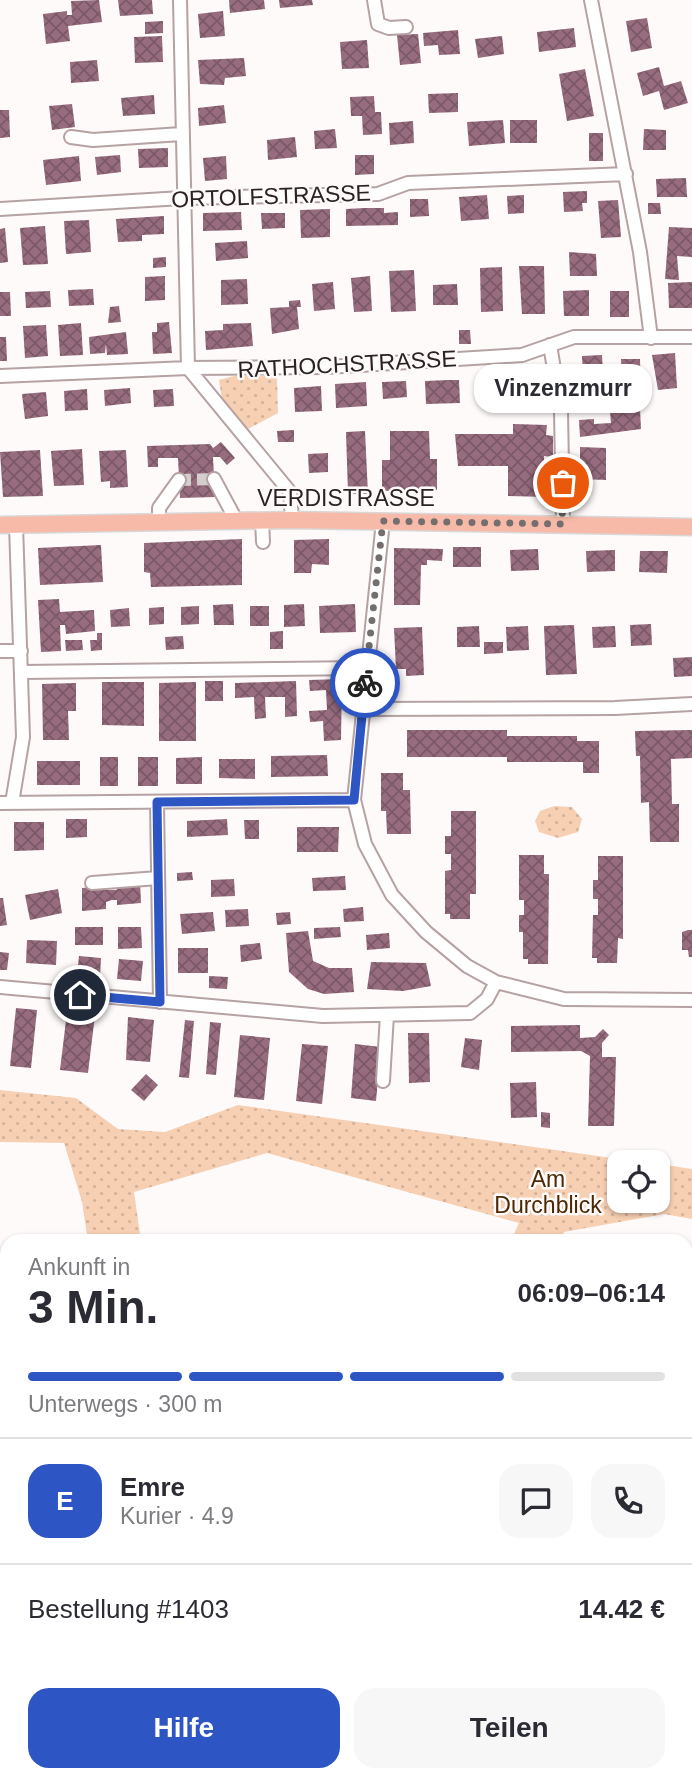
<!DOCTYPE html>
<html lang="de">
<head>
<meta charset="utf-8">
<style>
	body { margin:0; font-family:Helvetica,sans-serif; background:#f7f7f7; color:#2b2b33; height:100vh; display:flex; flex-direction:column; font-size:26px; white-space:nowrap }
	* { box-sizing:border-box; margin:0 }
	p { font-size:23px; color:#7c7c81 }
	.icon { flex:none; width:38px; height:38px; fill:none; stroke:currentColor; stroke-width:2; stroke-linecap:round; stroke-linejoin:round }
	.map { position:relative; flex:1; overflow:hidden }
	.details { position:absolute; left:0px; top:1234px; width:693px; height:548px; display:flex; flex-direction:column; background:#fff; border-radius:21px 21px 0 0; box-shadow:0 2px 5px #0004 }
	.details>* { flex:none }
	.fabs { position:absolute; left:607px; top:1150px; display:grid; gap:14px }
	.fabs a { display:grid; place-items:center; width:63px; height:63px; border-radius:14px; background:#fff; box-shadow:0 2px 5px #0004; font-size:35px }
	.pin { position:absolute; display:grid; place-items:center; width:60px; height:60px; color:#fff; margin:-30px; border:4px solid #fff; border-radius:50%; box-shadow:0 2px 7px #0007 }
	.courier { position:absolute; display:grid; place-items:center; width:70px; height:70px; margin:-35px; border:5px solid #2d55c4; border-radius:50%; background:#fff; color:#222; box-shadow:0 2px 9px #0007 }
	.bubble { position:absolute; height:49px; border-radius:21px; background:#fff; box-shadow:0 2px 5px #0004; font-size:23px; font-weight:600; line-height:49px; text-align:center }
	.overview em { font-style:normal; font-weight:600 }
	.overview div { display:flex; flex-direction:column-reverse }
	.overview { display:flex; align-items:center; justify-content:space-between; height:119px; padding:0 28px }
	h1 { font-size:46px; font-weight:600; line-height:52px }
	.bar { display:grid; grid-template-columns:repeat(4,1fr); gap:10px 7px; align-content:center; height:84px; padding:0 28px }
	.bar i { height:9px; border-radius:5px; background:#e1e1e2 }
	.bar .on { background:#2d55c4 }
	.bar p { grid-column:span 4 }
	.line { display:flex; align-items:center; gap:18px; padding:0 28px; border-top:2px solid #e1e1e2 }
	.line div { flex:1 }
	.round { display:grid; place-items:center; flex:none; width:74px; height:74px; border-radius:21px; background:#f7f7f7 }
	.cta { display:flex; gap:14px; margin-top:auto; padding:14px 28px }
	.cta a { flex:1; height:80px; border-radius:21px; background:#2d55c4; color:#fff; font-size:28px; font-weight:600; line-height:80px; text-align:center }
	.cta a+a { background:#f7f7f7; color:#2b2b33 }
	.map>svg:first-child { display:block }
	.park { fill:url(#park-dots) }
	.building { fill:url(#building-cross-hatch) }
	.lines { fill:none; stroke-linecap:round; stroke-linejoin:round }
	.minor-tunnel { stroke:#d4cfcf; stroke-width:12; stroke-dasharray:12 6; stroke-linecap:butt }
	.minor-casing { stroke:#b6a2a3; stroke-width:16 }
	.major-casing { stroke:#d9d7d7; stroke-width:19 }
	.minor { stroke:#fff; stroke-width:12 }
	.major { stroke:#f8baa8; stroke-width:16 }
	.done { stroke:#746e6e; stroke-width:7; stroke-dasharray:0 12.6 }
	.route { stroke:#2d55c4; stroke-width:9 }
	.labels { text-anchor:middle; stroke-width:5; stroke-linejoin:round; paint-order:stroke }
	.street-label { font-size:23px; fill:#2a2223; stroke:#fefafa }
	.park-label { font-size:23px; fill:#4e2804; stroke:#fefafa }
</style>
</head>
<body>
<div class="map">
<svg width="692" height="1780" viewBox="0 0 692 1780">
	<defs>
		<pattern id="park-dots" width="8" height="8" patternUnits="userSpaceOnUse" patternTransform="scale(1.75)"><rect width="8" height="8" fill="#f7d0b3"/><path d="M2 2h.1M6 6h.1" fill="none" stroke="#d4b29a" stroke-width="1.8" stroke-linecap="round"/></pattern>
		<pattern id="building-cross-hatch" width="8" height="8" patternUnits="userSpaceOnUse" patternTransform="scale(1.75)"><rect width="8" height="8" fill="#976c7e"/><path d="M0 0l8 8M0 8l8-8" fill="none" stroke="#7b5867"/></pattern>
	</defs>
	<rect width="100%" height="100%" fill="#fefafa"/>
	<path class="park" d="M234,376H277L278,413L248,429L222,400L219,380Z
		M554,806L572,807L582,819L578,832L558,838L539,832L535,821L540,811Z
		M0,1090L76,1098L118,1129L165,1132L238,1105L640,1162H620V1200H658V1164L692,1169V1219L664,1214L564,1232L560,1241H511L519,1223L267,1153L134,1192L141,1241H88L82,1202L64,1143L0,1142Z
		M0,1263H7V1369L0,1368Z"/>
	<path class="building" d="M99,0L102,22L68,26L70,41L46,44L43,14L67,11V15H72L71,1Z
		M118,0H152L153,14L120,16Z
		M229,0H264L265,9L230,13Z
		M279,0H312L313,5L280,8Z
		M223,11L225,36L200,38L198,14Z
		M647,18L652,48L631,52L626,21Z
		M163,21V33L145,34V22Z
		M574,28L576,47L539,52L537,32Z
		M458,30L460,54L439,55L438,45L424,46L423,33Z
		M418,34L421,63L400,65L397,35Z
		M162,36L163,62L135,63L134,37Z
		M502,36L504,54L478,58L475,39Z
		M367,40L369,68L342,69L340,42Z
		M244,58L246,76L225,78L224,85L200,84L198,60Z
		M97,60L99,81L71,83L70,62Z
		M659,67L664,86L681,81L688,103L664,110L659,91L643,96L637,73Z
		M585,69L594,116L567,121L559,74Z
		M458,93V112L429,113L428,94Z
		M154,95L155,114L123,116L121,98Z
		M374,96L375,112H381L382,134L363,135L362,116H351L350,97Z
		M72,104L75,127L52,130L49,106Z
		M224,105L226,123L199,126L198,108Z
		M0,110H9L10,137L0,138Z
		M503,120L505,143L469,146L467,122Z
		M510,120H537V143H510Z
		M413,121L414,143L390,145L389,123Z
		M335,129L337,148L315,149L314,131Z
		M644,129L666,130V150H643Z
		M589,133H603V161H589Z
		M295,137L297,157L268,160L267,140Z
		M168,148V167L139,168L138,149Z
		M120,155L121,172L97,175L95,157Z
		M355,155H374V174L355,175Z
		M79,156L81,181L46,185L43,160Z
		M226,156L227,179L205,181L203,158Z
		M686,178L687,197H657L656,179Z
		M587,191V203H582L583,211L564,212L563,192Z
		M487,195L489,219L461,221L459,197Z
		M524,195V213L508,214L507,196Z
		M410,199H428L429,216L410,217Z
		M618,200L621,237L601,238L598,201Z
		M648,203H660L661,214H648Z
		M365,208H384V213L398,212V225L346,226V209Z
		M330,209V237L301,238L300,210Z
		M241,212L242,230L203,231V213Z
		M261,213H285V228L262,229Z
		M164,216V234L142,235V241L118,242L116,219Z
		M89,220L91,252L66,254L64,221Z
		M45,226L48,264L23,265L20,228Z
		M669,227L692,228V257L677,256L679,280L665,279Z
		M5,228L8,262L0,263V229Z
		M247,241L248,258L216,261L215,243Z
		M569,252L596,254L597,276H570Z
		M166,257V267L153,268V258Z
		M519,266H544L545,314H522Z
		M502,267L503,311L481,312L480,268Z
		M414,270L416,311L391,312L389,271Z
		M165,276V300L145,301V277Z
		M370,276L372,311L354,312L351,278Z
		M247,279L248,304L221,305V280Z
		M333,282L335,309L314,311L312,284Z
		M692,282V308H669L668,283Z
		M457,284L458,305H433V285Z
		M93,289L94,305L69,306L68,290Z
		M589,290V316H564L563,291Z
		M50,291L51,307L26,308L25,292Z
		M610,291H629V317H610Z
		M0,292H10L11,316H0Z
		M300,300L301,307H297L299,329L272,334L270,308L289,307V301Z
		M119,306L121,322L108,323L110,307Z
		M169,322L172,353L153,354L152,332H157V323Z
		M81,323L83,355L60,356L58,325Z
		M251,323L253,346L206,350L205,331L223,330V324Z
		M46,325L48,356L25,358L23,326Z
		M459,330H470L471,344H459Z
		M126,332L128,354L107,355L106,344L105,353L90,354L89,337Z
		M0,337H6L7,361H0Z
		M675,353L677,388L658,390L652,355Z
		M602,355L604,390L584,391L582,356Z
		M621,359H640L641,392L622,393Z
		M542,374L543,400L513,402V396H502V401L482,402L481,377Z
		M448,380H459L460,403L426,404L425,381Z
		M406,381L407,397L383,399L382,382Z
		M366,382L367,406L336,408L335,384Z
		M321,386L322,411L295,412L294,388Z
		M130,388L131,403L105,406L104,390Z
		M87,389L88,410L65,411L64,391Z
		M173,389L174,406L154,407L153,390Z
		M46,392L48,416L25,419L22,394Z
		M640,409L641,429L580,437L579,420L594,419V424L611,423L610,411Z
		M513,424L547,425L546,435L553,436V457L544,456V462H548L547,497L508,496V466H458L455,434H513Z
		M294,430V442H278L277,431Z
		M365,431L368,494H348L346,432Z
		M390,431H429L430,459H437V490L382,491V460H390Z
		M221,442L235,458L227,465L220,457H213L215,497L180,498L178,458H158V467H148L147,446L210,444L213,448Z
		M580,447L606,448V480L580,479Z
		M82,449L84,485L54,486L51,451Z
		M40,450L43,496L3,497L0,452Z
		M126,450L128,487L110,488V481L101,482L99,451Z
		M328,453V472L309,473L308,454Z
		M242,539V585L151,587L150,573L144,572V543Z
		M329,539V565L312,564L311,573H294V540Z
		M101,545L103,582L40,585L38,548Z
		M453,547H481V567H453Z
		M394,548L443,549L442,561L427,560V565H421L420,605H394Z
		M538,549L539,570L511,571L510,550Z
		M615,550V571L587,572L586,551Z
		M640,551H668L667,573L639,572Z
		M59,599L60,612L94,610L95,631L66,634L65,625H60L61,651L41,652L38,600Z
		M233,604L234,625H214L213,605Z
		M304,604L305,626L284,627V605Z
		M355,604L356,632L320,633L319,606Z
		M199,606V624L181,625V607Z
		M250,606H269V626H250Z
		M164,607V624L149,625V608Z
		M129,608L130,626L111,627L110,610Z
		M651,624L652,645L631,646L630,625Z
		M574,625L577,674L546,675L544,626Z
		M479,626L480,647H457V627Z
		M528,626L529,650L507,651L506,627Z
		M615,626L616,647L593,648L592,627Z
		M422,627L424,675L406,676V669H396L394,628Z
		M283,631V649H270V632Z
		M97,633H102V650L91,651L90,640H97Z
		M183,636L184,649L166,650L165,637Z
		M65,640H82L83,650L66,651Z
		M484,642H503V653L484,654Z
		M692,657V676L674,677L673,658Z
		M342,679L341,740L324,741L323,721L310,722L309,711L327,710L326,690L310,691L309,680Z
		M205,681H223V701H205Z
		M296,681L297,716L285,717V697H265L266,718L255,719L254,697L235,698V683Z
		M102,682H144V726L102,725Z
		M196,682V741H159V683Z
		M76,683V711H68L69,740H43L42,684Z
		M407,730H507V736H577V741H599V773H583V762H507V757H407Z
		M692,730V758L671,759L672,804H679V842H650L649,802L641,803L640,756H636L635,731Z
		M327,755L328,776L271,777V756Z
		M100,757H118V786H100Z
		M138,757H158V786H138Z
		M202,757V784H176V758Z
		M219,759H255V779L219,778Z
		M37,761H80V785H37Z
		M381,773H403V790H410L411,834H387L386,811H381Z
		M451,811H476V894H470V919H450V914H445V871L451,870V854H445V836H451Z
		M66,819H87V837L66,838Z
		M227,819L228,835L187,837V821Z
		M244,820H259V839H245Z
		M14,822H44V850L14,851Z
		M297,827H339L338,852H297Z
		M519,855H544V874H549L548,964H528V959H523V932H519V915H524V900H519Z
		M598,856H623V939L618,938L617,963H597V958H592L593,915H598V899H593V880H598Z
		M192,872L193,880L177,881V873Z
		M345,876L346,890L313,891L312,878Z
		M234,879L235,896L211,897V880Z
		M140,881L141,903L117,905V900H112L106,902V909L82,911V888L105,886V890H117L116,883Z
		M58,889L62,913L30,920L25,895Z
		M0,898H3L7,925L0,926Z
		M363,907L364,921L344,922L343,909Z
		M248,909L249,926L226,927L225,910Z
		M213,912L215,931L182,934L180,914Z
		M290,912L291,924L277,925L276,913Z
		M75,927H103V945H75Z
		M118,927H141L142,948L118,949Z
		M340,927L341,937L314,939V928Z
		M688,930H692V957H689L688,950H682V932Z
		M308,931L313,961L329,968H352L354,992L324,994L308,989L289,972L286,933Z
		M389,933L390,948L367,950L366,935Z
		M27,940L57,941L56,965L26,963Z
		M260,943L262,959L241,962L240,945Z
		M178,948H208V973H178Z
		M0,952L9,953L7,970H0Z
		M79,956L101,958L100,977L77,975Z
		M119,959L143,961L141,981L117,979Z
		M371,962L426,963L431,986L403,991L367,989Z
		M209,976L228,977L227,989L209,988Z
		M16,1008L37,1010L31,1068L10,1066Z
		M67,1012L95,1015L88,1073L60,1070Z
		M128,1017L154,1020L150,1062L126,1060Z
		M185,1020L194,1021L189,1078L179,1077Z
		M210,1022L221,1023L216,1075L206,1074Z
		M580,1025V1038L595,1037L603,1029L609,1035L602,1043V1057H616L614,1126H588L590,1056L581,1051L511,1052V1026Z
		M408,1033H429L430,1082L409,1083Z
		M240,1035L270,1038L264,1100L234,1097Z
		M465,1038L482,1040L479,1070L461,1067Z
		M302,1044L328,1046L322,1104L296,1101Z
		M355,1044L381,1047L376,1101L351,1098Z
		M146,1074L158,1085L144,1101L131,1090Z
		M536,1082L537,1117L511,1118L510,1083Z
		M541,1112L550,1113V1128L541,1127Z
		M0,1396H7V1416L0,1417Z
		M0,1463H7V1512L0,1513Z
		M0,1601H7V1623H0Z"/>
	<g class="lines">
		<path class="minor-tunnel" d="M179,480L214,479"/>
		<g class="minor-casing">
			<path id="minor" d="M180,0L188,368L290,492L292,520
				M374,0L378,24L389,28L406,27
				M591,0L640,252L651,338
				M71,137L93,140L181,134
				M0,209L182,198L378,194L408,183L626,174
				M550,345L561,411L563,524
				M0,376L188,368L328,367L522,355L574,337H692
				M214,479L236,520
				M262,520L263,542
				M159,521V508L179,480
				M383,521L354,800L365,844L392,895L426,932L467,966L496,982L564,999L692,1000
				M0,651H21
				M22,672L366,668
				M363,709L615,708L692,704
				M157,802L160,1002
				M0,803L354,800
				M12,803L23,737L16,525
				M92,883L158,878
				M0,987L323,1016L470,1013L487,999L496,982
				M383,1081L387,1015
				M0,1381H7
				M0,1586H7
				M686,1668L692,1626
				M0,1756L7,1755
				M204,1774V1780
				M373,1774V1780
				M527,1780V1774
				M678,1780V1774"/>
		</g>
		<g class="major-casing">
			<path id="major" d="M0,525L292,520L692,527"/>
		</g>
		<use href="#minor" class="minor"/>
		<use href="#major" class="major"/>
	</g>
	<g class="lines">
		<path class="done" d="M365,683L383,521L562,524L563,483"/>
		<path class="route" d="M80,995L160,1002L157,802L354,800L365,683"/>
	</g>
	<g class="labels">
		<g class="street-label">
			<text transform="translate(271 196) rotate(-2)" y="8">ORTOLFSTRASSE</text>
			<text transform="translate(347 364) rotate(-3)" y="8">RATHOCHSTRASSE</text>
			<text x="346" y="506">VERDISTRASSE</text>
		</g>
		<g class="park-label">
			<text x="548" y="1187">Am<tspan x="548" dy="26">Durchblick</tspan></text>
		</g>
	</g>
</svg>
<div class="fabs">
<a><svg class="icon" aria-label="locate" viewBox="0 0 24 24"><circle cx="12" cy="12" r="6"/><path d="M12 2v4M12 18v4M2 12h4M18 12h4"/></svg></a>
</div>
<div class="pin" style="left:563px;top:483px;background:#ea580c"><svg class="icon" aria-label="bag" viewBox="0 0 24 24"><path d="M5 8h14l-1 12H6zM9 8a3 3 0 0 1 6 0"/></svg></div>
<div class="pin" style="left:80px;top:995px;background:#1f2937"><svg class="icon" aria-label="home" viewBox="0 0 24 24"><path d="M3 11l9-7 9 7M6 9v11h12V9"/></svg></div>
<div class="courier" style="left:365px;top:683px"><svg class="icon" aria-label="bike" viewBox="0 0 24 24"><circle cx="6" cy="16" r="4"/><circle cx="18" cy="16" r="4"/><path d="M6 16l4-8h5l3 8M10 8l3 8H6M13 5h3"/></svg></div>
<div class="bubble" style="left:474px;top:364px;width:178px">Vinzenzmurr</div>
<section class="details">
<div class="overview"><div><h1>3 Min.</h1><p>Ankunft in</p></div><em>06:09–06:14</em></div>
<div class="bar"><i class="on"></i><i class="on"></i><i class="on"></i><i></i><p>Unterwegs · 300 m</p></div>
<div class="line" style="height:126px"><b class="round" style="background:#2d55c4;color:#fff">E</b><div><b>Emre</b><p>Kurier · 4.9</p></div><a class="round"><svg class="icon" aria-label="chat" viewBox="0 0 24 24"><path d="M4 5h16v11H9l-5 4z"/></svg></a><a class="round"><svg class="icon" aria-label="phone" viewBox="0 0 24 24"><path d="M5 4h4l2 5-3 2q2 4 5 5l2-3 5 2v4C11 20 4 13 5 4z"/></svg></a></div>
<div class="line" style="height:91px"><div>Bestellung #1403</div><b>14.42 €</b></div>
<div class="cta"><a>Hilfe</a><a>Teilen</a></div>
</section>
</div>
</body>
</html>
